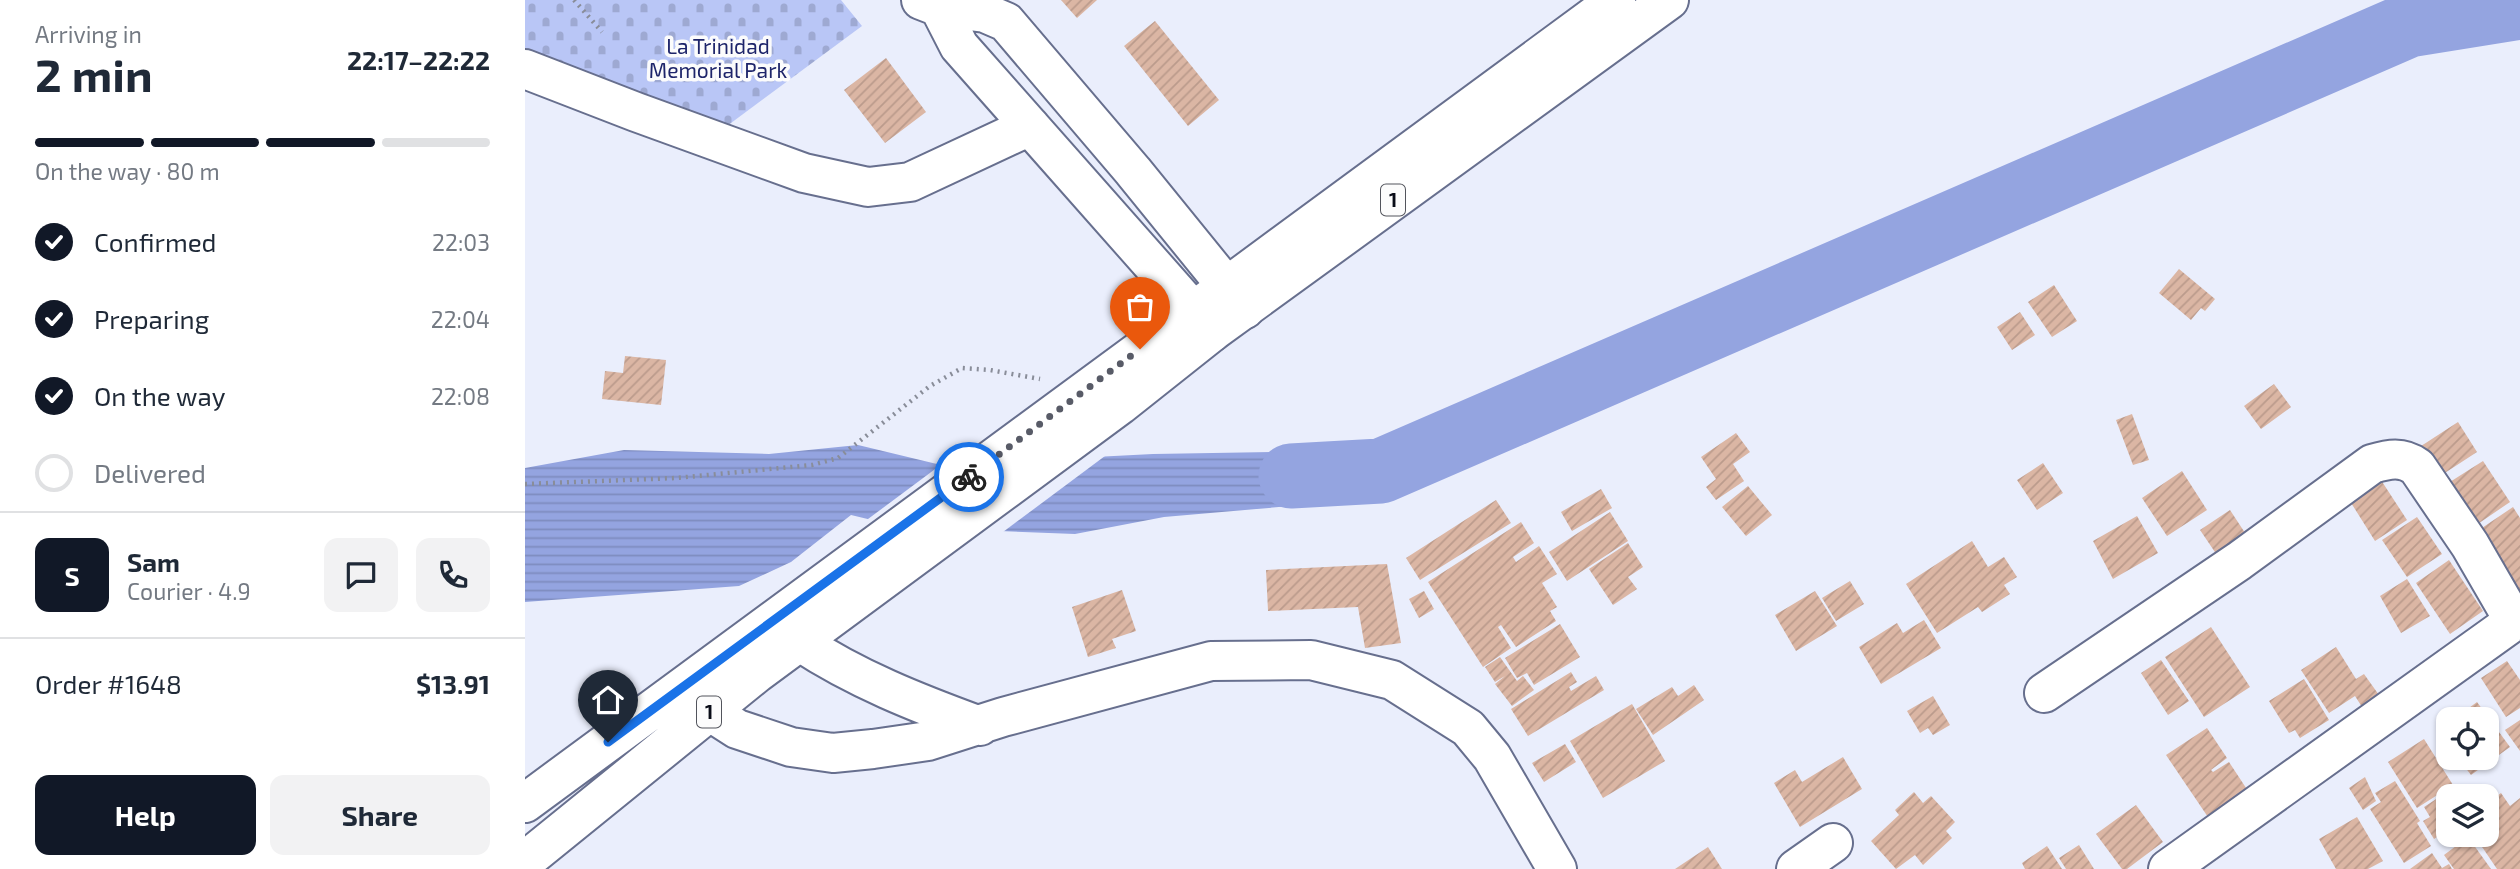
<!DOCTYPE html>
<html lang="en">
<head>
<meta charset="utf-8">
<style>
	body { margin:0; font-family:"Exo 2",sans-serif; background:#f2f2f3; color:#1f2937; height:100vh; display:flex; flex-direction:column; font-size:26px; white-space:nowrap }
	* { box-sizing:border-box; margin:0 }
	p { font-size:23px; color:#747a83 }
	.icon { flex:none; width:38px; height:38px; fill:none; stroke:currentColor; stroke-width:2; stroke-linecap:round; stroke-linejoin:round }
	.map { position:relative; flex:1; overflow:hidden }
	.panel { display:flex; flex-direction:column; background:#fff; width:525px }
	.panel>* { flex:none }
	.buttons { position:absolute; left:1911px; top:707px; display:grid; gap:14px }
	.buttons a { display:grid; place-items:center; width:63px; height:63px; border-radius:14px; background:#fff; box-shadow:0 2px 5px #0004; font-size:35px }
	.pin { position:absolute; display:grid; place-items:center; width:60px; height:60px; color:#fff; margin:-72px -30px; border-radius:50% 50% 50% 0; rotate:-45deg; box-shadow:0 0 7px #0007 }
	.pin .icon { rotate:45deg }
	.courier { position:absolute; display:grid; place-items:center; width:70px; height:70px; margin:-35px; border:5px solid #1a73e8; border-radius:50%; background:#fff; color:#222; box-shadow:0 2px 9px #0007 }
	.summary em { font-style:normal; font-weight:700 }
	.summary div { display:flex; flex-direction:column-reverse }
	.summary { display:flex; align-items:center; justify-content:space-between; height:119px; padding:0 35px }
	h1 { font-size:46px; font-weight:700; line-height:52px }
	.bar { display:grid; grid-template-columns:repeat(4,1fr); gap:10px 7px; align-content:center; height:84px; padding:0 35px }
	.bar i { height:9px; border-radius:5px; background:#e0e1e3 }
	.bar .active { background:#111827 }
	.bar p { grid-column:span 4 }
	.line { display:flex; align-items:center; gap:18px; padding:0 35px; border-top:2px solid #e0e1e3 }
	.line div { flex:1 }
	.round { display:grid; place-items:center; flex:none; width:74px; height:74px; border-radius:14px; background:#f2f2f3 }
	ol { padding:0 35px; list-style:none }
	li { display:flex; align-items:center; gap:21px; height:77px }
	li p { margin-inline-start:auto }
	li .icon { padding:7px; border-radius:50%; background:#111827; color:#fff; stroke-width:4 }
	li:last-child { color:#747a83 }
	li i { width:38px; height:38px; border:4px solid #e0e1e3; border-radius:50% }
	.cta { display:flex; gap:14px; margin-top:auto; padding:14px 35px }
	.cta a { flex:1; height:80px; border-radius:14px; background:#111827; color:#fff; font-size:28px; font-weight:700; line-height:80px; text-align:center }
	.cta a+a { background:#f2f2f3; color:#1f2937 }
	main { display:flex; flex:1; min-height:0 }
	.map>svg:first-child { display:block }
	.cemetery { fill:url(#cemetery-stones) }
	.water { fill:url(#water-rules) }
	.pier { fill:#eaeefc }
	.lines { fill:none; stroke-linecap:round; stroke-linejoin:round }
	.river { stroke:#94a4e0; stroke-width:65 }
	.building { fill:url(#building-hatch) }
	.minor-casing { stroke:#676f8e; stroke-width:42 }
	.highway-casing { stroke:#676f8e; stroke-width:42 }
	.path { stroke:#898d99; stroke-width:4.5; stroke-dasharray:2 5; stroke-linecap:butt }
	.minor { stroke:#fff; stroke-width:38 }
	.highway { stroke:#fff; stroke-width:38 }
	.done { stroke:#585b67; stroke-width:7; stroke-dasharray:0 12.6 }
	.route { stroke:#1a73e8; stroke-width:9 }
	.labels { text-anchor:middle; stroke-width:7; stroke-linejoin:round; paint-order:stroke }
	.shield { fill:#fcfcfc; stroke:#52545c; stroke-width:2 }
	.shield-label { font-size:19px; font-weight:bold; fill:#090c17 }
	.park-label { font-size:21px; fill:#1e256a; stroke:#fcfcfc }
</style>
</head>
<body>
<main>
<section class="panel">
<div class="summary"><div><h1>2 min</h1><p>Arriving in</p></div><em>22:17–22:22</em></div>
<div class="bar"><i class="active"></i><i class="active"></i><i class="active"></i><i></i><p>On the way · 80 m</p></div>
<ol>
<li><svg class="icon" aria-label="check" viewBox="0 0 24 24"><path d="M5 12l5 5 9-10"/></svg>Confirmed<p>22:03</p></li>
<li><svg class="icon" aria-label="check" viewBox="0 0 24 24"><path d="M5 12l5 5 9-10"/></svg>Preparing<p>22:04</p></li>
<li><svg class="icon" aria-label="check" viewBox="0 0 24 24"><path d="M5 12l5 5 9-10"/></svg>On the way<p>22:08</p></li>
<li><i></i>Delivered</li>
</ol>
<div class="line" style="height:126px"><b class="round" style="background:#111827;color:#fff">S</b><div><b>Sam</b><p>Courier · 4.9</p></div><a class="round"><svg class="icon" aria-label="chat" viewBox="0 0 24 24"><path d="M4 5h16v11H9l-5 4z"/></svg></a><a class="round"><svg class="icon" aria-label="phone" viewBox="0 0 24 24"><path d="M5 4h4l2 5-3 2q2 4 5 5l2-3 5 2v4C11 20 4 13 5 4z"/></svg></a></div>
<div class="line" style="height:91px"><div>Order #1648</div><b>$13.91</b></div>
<div class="cta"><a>Help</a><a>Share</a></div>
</section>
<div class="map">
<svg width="1995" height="869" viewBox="0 0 1995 869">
	<defs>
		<pattern id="cemetery-stones" width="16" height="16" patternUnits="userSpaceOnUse" patternTransform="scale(1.75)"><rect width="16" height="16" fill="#b9c6f6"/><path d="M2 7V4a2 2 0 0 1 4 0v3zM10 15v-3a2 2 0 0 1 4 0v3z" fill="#9ea9d2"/></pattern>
		<pattern id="water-rules" width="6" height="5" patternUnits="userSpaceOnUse" patternTransform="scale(1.75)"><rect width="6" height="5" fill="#94a4e0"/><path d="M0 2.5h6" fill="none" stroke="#7e8cbf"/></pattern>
		<pattern id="building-hatch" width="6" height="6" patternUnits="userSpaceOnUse" patternTransform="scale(1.75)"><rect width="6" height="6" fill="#dbb6a4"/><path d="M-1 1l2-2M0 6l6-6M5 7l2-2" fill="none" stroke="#bb9b8c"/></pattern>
	</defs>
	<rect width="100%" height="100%" fill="#eaeefc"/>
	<path class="cemetery" d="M0,0H316L337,26L202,126L0,48Z"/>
	<path class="water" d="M831,441L856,471L824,501L639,517L550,534L376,527L326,515L266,562L214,586L0,602V468L99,450L244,454L333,445L416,465L628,454L754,452Z"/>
	<path class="pier" d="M584,453L474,535L376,531L339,522L421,461Z"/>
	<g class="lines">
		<path class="river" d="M766,476L856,471L1884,25L1995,7"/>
	</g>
	<path class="building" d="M536,0H572L552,18Z
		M630,21L694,100L663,126L599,46Z
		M361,58L401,112L360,143L319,90Z
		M1654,269L1690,299L1680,311L1676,308L1666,320L1634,293Z
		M1529,285L1552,321L1527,337L1503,302Z
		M1495,312L1510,335L1487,350L1472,327Z
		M100,356L141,360L136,405L77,399L80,371L98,373Z
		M1749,384L1766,407L1736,429L1719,406Z
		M1607,414L1624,460L1608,465L1591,420Z
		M1933,422L1952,452L1909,480L1890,450Z
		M1211,433L1225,452L1208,464L1219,481L1191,500L1181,487L1191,479L1176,457Z
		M1958,461L1985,502L1944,530L1917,487Z
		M1518,463L1538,493L1512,510L1492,480Z
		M1657,471L1682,510L1642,536L1617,498Z
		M1854,477L1882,520L1850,541L1823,498Z
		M1223,486L1247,515L1221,536L1197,507Z
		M1076,489L1087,508L1047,531L1036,512Z
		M971,500L986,523L895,580L881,558Z
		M1988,507L1995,518V600L1951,532Z
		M1705,510L1726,542L1696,561L1675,530Z
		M1085,512L1103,541L1042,581L1024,552Z
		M1612,516L1633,553L1588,579L1568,541Z
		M1892,517L1917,554L1882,577L1857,540Z
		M996,522L1009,543L988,557L991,562L1014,546L1032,574L1017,583L1032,607L1025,611L1031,621L991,647L976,625L973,627L986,648L958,667L903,582Z
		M1447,541L1463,567L1479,557L1492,577L1479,585L1485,594L1457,612L1453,607L1412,633L1381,584Z
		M1103,543L1118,567L1103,577L1112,589L1088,605L1064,569Z
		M1924,560L1958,611L1925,634L1891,583Z
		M862,564L876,643L840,648L833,607L743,611L741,570Z
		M1882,579L1905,616L1876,633L1855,596Z
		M1325,581L1339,604L1311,621L1297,598Z
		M597,590L611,631L587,639L591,648L563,657L547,607Z
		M899,591L909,609L894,618L884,599Z
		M1290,591L1312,626L1271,651L1250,615Z
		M1399,620L1416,648L1356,684L1334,647L1372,623L1378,633Z
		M1035,624L1055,657L1009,685L1002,673L992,678L980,658Z
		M1686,627L1725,687L1679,717L1640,657Z
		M1811,647L1831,679L1839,674L1854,695L1837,707L1830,696L1804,713L1776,670Z
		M975,657L992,681L998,676L1009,690L987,706L970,684L980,676L970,682L960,667Z
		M1636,660L1664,701L1643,715L1616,673Z
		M1982,661L1995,680V708L1981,717L1956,678Z
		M1046,672L1052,682L1044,687L1046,691L1071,676L1079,690L1003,736L986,709Z
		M1779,679L1804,720L1775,738L1770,730L1764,733L1744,701Z
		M1169,685L1179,700L1128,735L1111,709L1147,687L1153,696Z
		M1408,696L1425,725L1408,735L1403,728L1395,733L1382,711Z
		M1952,702L1985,747L1946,775L1933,758H1962V719H1929Z
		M1107,704L1140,761L1078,798L1045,741Z
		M1995,720V751L1980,730Z
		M1682,728L1702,758L1686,770L1688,772L1704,762L1727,797L1687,823L1641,755Z
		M1899,739L1928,785L1892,808L1863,762Z
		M1040,744L1051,762L1019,782L1007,763Z
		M1318,757L1337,789L1275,827L1249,783L1270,770L1277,782Z
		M1840,777L1851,801L1838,810L1824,788Z
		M1870,781L1895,821L1892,823L1906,846L1879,863L1845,809L1856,802L1850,793Z
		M1389,792L1398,803L1406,796L1430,822L1421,831L1427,838L1398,865L1390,855L1371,869L1346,841L1374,815L1370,810Z
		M1922,792L1925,796L1923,830L1909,839L1898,821L1905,817L1899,807Z
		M1976,793L1985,806L1995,798V869H1972L1949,835H1962V803Z
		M1611,805L1638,842L1602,869H1597L1571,834Z
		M1832,817L1858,861L1843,869H1811L1794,839Z
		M1923,835H1944L1928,846L1922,836Z
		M1943,837L1966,869H1929L1919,855Z
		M1554,845L1569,869H1541L1534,858Z
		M1522,846L1537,869H1500L1497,863Z
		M1183,847L1197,869H1150Z
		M1907,853L1917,868L1924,864L1927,869H1885Z"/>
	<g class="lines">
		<g class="minor-casing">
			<path id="minor" d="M396,0L414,7L460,13L481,22L608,171L720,309
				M414,7L434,46L687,332
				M0,69L111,112L279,173L343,187L385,182L505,126
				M275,642C331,679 392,703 455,726
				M1519,693L1714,561L1847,464C1864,459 1877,456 1892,467L1945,545L1989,621
				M184,711L212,729L266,747L308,753L348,749L403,741L478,717L686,661L786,660L867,680L943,728L967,757L1032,869
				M1271,869L1308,843
				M1643,869L1995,617"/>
		</g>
		<g class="highway-casing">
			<path id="highway" d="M0,803L1091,0
				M0,861L232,673L595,405L687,332L1144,0"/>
		</g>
		<path class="path" d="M49,0L77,32
			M0,484L151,478L287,465L313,458L405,386L437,368L465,370L515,379"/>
		<use href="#minor" class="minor"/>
		<use href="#highway" class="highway"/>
	</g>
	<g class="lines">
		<path class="done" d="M444,477L615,349"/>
		<path class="route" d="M83,742L444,477"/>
	</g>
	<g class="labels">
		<g class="shield">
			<rect x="856" y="184.5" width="24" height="31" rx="5"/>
			<rect x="172" y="696.5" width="24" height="31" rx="5"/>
		</g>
		<g class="shield-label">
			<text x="868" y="207">1</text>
			<text x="184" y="719">1</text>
		</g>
		<g class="park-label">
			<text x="193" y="54">La Trinidad<tspan x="193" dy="24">Memorial Park</tspan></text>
		</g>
	</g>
</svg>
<div class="buttons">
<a><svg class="icon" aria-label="locate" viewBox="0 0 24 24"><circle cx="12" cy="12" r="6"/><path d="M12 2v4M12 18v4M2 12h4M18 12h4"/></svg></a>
<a><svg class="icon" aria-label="layers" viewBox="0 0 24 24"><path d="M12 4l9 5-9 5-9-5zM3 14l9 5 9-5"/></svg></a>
</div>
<div class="pin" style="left:615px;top:349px;background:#ea580c"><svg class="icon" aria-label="bag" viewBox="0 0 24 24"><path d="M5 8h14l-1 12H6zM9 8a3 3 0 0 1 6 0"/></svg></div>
<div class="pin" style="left:83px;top:742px;background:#1f2937"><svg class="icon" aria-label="home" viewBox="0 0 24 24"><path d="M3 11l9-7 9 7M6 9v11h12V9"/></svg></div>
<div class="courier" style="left:444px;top:477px"><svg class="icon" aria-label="bike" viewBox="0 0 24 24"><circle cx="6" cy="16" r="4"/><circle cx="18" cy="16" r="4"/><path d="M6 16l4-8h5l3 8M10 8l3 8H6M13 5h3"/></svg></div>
</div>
</main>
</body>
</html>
